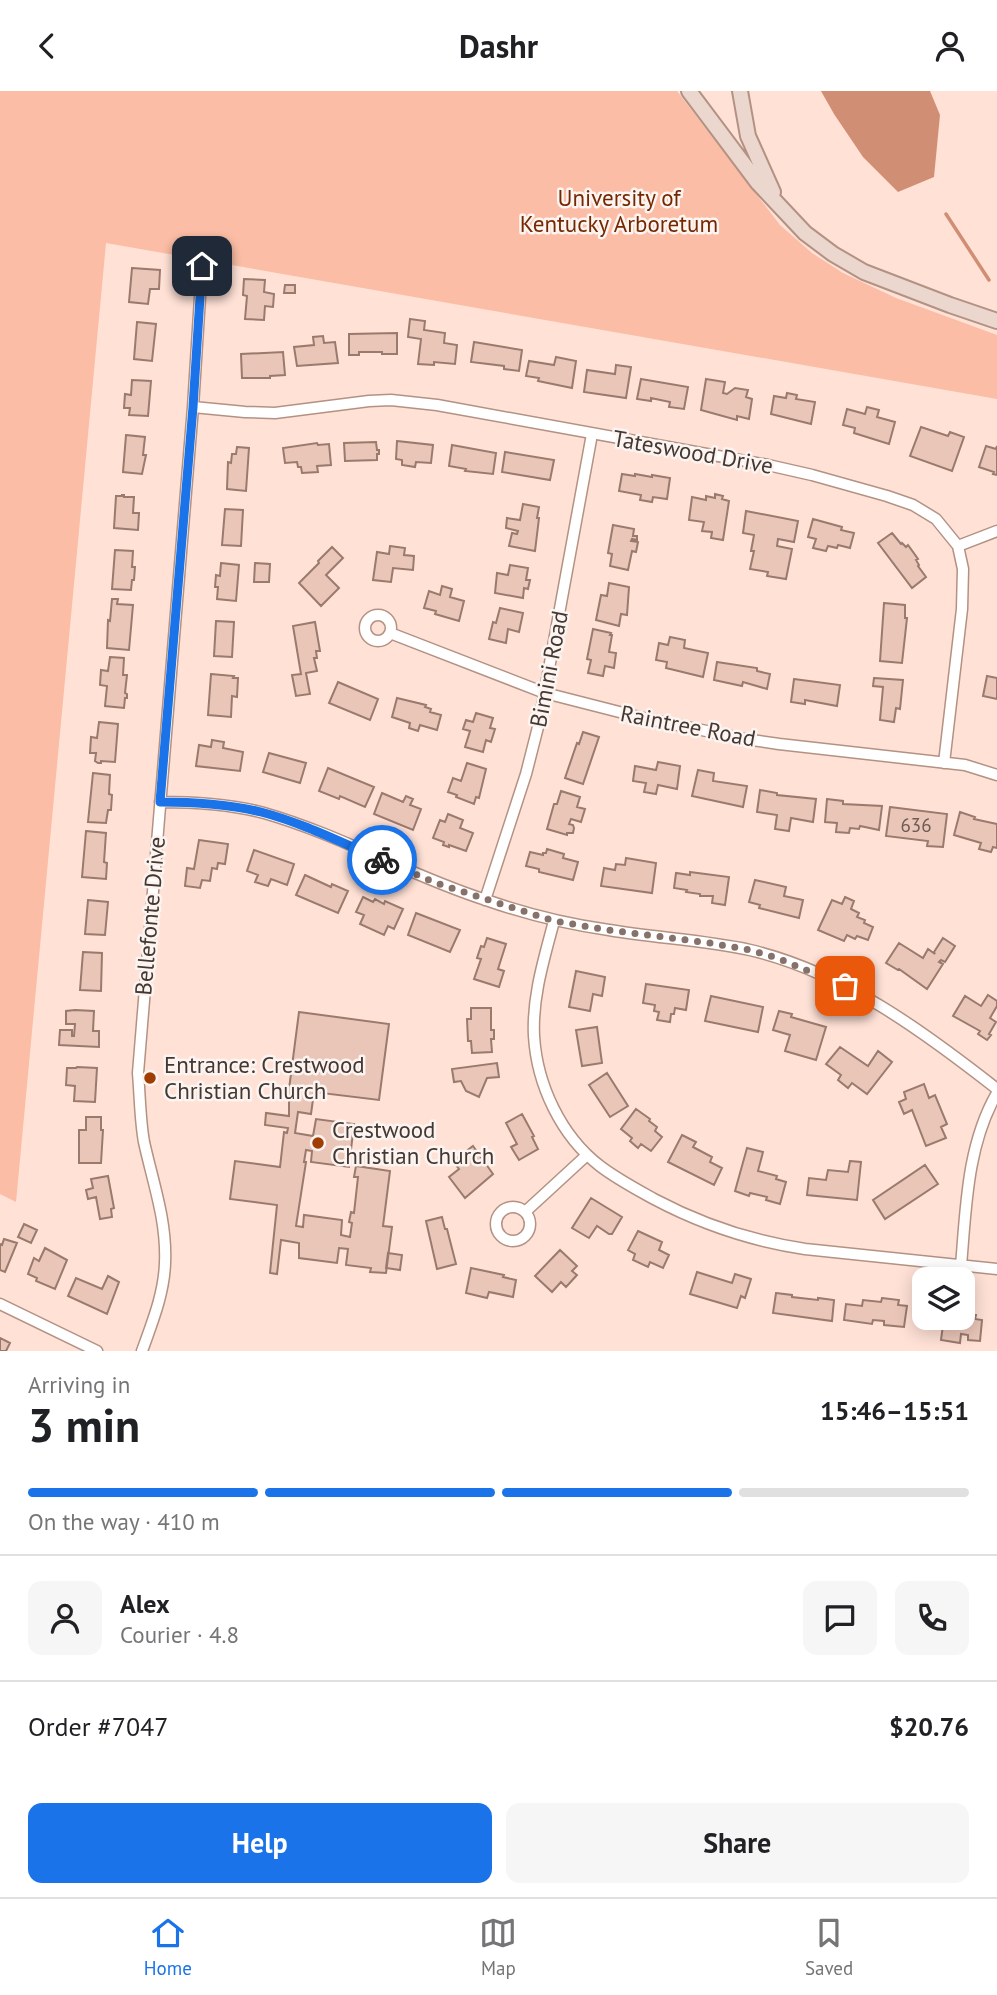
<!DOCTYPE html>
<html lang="en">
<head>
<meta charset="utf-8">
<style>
	body { margin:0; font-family:"PT Sans",sans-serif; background:#f6f6f6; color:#202124; height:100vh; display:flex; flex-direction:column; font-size:26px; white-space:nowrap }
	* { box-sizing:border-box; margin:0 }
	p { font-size:23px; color:#757577 }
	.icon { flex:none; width:38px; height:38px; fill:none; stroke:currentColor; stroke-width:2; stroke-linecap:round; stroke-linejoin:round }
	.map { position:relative; height:1260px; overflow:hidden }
	.sheet { display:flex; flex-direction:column; background:#fff; flex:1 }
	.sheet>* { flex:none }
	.tools { position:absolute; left:912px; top:1176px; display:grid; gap:14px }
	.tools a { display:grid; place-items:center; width:63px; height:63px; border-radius:14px; background:#fff; box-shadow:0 4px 18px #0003; font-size:35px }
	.pin { position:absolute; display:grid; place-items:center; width:60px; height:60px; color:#fff; margin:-30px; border-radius:14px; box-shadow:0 4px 10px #0006 }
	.courier { position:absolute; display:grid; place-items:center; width:70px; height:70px; margin:-35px; border:5px solid #1a73e8; border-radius:50%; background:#fff; color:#222; box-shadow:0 2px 9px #0007 }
	.head em { font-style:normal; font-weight:700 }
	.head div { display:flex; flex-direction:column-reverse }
	.head { display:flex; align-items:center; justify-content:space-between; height:119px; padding:0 28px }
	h1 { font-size:46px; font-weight:700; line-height:52px }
	.bar { display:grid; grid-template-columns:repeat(4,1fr); gap:10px 7px; align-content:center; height:84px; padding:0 28px }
	.bar i { height:9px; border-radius:5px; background:#e0e0e0 }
	.bar .current { background:#1a73e8 }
	.bar p { grid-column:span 4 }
	.line { display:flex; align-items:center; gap:18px; padding:0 28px; border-top:2px solid #e0e0e0 }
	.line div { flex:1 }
	.round { display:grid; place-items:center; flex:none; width:74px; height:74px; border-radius:14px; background:#f6f6f6 }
	.primary-button { display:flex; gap:14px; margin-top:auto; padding:14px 28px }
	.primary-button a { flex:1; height:80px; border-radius:14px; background:#1a73e8; color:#fff; font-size:28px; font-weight:700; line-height:80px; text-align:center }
	.primary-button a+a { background:#f6f6f6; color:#202124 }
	header { display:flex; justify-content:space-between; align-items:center; height:91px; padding:0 28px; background:#fff; font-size:32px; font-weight:700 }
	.dock { display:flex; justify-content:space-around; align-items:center; height:98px; border-top:2px solid #e0e0e0; background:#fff; font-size:19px; color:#757577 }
	.dock a { display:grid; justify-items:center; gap:4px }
	.dock .current { color:#1a73e8 }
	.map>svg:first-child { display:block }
	.green { fill:#fbbda5 }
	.water { fill:#d08f75 }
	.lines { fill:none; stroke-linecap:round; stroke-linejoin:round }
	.stream { stroke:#d08f75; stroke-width:3.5 }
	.building { fill:#e9c6b8; stroke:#9a7a6d; stroke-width:2 }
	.street-casing { stroke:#b39284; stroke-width:13 }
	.secondary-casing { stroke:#b39284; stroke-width:18 }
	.street { stroke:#fff; stroke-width:10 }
	.secondary { stroke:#ecd7ce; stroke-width:14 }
	.done { stroke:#86726b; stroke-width:7; stroke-dasharray:0 12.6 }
	.route { stroke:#1a73e8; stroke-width:9 }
	.poi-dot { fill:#a03d03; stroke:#fbf4f1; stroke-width:2.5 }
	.labels { text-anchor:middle; stroke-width:5; stroke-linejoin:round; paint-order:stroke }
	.number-label { font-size:19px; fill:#6e5b53 }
	.park-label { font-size:23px; fill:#752800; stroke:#fbf4f1 }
	.street-label { font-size:23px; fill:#453731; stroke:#fbf4f1 }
	.poi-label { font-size:23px; fill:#453731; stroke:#fbf4f1; text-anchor:start }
</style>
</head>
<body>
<header><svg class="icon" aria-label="back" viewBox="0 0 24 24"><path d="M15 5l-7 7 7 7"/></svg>Dashr<svg class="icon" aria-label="person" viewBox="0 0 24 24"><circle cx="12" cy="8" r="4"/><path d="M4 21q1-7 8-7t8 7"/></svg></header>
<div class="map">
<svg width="997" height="1260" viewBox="0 0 997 1260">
	<rect width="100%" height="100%" fill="#ffe1d6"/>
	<path class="green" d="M0,0H677L780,134L812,162L843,182L896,207L997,244V308L106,152L16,1111L0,1103Z"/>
	<path class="water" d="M821,0H930L940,24L934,86L898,101L863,66L834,23Z"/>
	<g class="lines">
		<path class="stream" d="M946,123L989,189"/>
	</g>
	<path class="building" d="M132,177L160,179L159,198H150L148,213L129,211Z
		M244,188L265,189L264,201L274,203L273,216L265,215L264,229L245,228L247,205L243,204Z
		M285,194H295V202H284Z
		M410,228L425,230L424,239L445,242L444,252L457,254L455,273L434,271V274L418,273L421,248L408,246Z
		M137,231L156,233L152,270L134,268Z
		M397,242V263H382V261H359V264H349V243Z
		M323,245L324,252L335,251L338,272L297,275L294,256L314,254L313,246Z
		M474,251L522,259L519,280L504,278V275L471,271Z
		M283,261L285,284L270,285V287H242L241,263Z
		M556,266L576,270L572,297L538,290L539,287L526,285L529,270L554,274Z
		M616,274L631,276L626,307L584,301L587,279L615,283Z
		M641,288L688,296L684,318L669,316L670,311L651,307V310L637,308Z
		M706,288L725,291L723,302L727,303L735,297L748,299L746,306L752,308L749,328L737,325V329L701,319Z
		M132,289L151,290L148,325L129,324L130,317H124L125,303L131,304Z
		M787,302L797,304L796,308L815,311L811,333L771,323L774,305L786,307Z
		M867,316L879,319L877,326L895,331L889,353L854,342L855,337L843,334L847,318L865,323Z
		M921,336L948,345L950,341L964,346L952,380L910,365Z
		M126,344L145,346L143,364H146L142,383L123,381Z
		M397,350L433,354L431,372L416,371L415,376L402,374V369L396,368Z
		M376,351L377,359H379V363H377V369L345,370L344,352Z
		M317,352L318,354L329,353L331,374L317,375L318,381L302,382L301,376H298L297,371L285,372L283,357Z
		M452,354L496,362L493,383L465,380L466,378L449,375Z
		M986,355L996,358L997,355V384L993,383L994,381L979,376Z
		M237,356L249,357L246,400L227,398L228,371L231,372L232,363H236Z
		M505,361L554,369L550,389L502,381Z
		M622,383L635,385V383L652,386V384L670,387L667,408L653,406L652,411L640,409L641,404L619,400Z
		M715,403L723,405L722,408L729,410L723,449L711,447L712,441L702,440L704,431L689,429L692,406L706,409V405L715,407Z
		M122,404H124V406H134L133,422H139L138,439L114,437L116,405H122Z
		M523,413L539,416L537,427H539L535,460L509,455L512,442L517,443L518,440L506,437L507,427L520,429Z
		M225,418L243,419L241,455L222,454Z
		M746,420L798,430L794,451L778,448L777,455L792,458L786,488L767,485L768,481L750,478L754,460H751L754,444L743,442Z
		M813,428L842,436L841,439L854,442L850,457L838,454L837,457L828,455L826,460L813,457L816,448L808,446Z
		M613,434L634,438L633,445H637V449L632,448L631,450L638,451L636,461L632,460L628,479L610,475L612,463L608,462Z
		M892,442L901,453L902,452L906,456L908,454L918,468L916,469L919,474L918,475L926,486L912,497L878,452Z
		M390,455L405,457L404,464L414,465L413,479L393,477L391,491L373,489L377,461L389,463Z
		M332,456L343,467L326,484L339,497L321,515L299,492L319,472L318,470Z
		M115,459L133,460L132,476H135L134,489H132L131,499L112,498Z
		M221,472L239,474L236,510L217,508L218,496H215L216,484L220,485Z
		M255,472L270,473L269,491H254Z
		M510,474L528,477L526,489H530L528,498L524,497L523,507L495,502L497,482L508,484Z
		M609,492L629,496L627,524L621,523L619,535L596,529L601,504L607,505Z
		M442,495L452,498L450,506L464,510L459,530L435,523L436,520L424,517L429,500L440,504Z
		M112,508H118L117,513L133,514L129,559L107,557L108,529L110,530Z
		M884,512L905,514V527H907L902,572L880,570Z
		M500,517L523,522L519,541L508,538L506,552L489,548L493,531L496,532Z
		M216,530L234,531L232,566L214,565Z
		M315,531L320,560H316L317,567H314L317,580L306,582L310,603L296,605L292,584L301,583L293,535Z
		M593,538L611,542L610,544H612L609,561L616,562L614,577L605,575L603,585L588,582L591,569L587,568Z
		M670,546L685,549L684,557L708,562L703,586L666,577L667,571L656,569L659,552L668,554Z
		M110,566L124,567L123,584H127L125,602L127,603V607H125L124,617L105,615L107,595L100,594L101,579L108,580Z
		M717,571L757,577V580L770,583L767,598L743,591L742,595L714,589Z
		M211,583L234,585L233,587H238L237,606L232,605L231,626L208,624Z
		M987,585L997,587V608L983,605Z
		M874,587L903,589L900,618L896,617L894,631L880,629L883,596L873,595Z
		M794,588L840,594L837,615L805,609V613L791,611Z
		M338,591L378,608L370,629L329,612Z
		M397,607L426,614L425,616L431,618L430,621L441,624L437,639L420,634L418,640L409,637L410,632L392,626Z
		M476,622L493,627L490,637L495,638L491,651L486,649L483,661L465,656L470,640L463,638L466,629L473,631Z
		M99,631L118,633L115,671L101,670V672H98L95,670L96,662H90L91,646L97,647Z
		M583,641L599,646L583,693L565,687L577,652L579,653Z
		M212,649L224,651L223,657L243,661L240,680L196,675L199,654L211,656Z
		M269,662L306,672L300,692L263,681Z
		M658,671L680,675L677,698L658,694L656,703L644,701L646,692L633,690L635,675L656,679Z
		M467,672L486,678L479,707L476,706L474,713L456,706L457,704L448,701L453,687L461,690Z
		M328,677L374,696L365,716L340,705L339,708L319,700Z
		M698,679L714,682L713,690L747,695L743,716L692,705Z
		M93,682L110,684L109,703L112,704L111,719H108L106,732L88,731Z
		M760,699L777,702V704L816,708L813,731L791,727L789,740L775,738L777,724L757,721Z
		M561,700L580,706L577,716L585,718L581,731L571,728L569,733L573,734L574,737L573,742H567V744L547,738L554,713H557Z
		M382,702L403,711L406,705L413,708L410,714L421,718L413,739L374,723Z
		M827,708L843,710V713L882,715L879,739L860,735L859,738L850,737L849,742L836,741L837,732L825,731Z
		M890,716L947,723L943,756L927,755L928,750L886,745Z
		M960,721L975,726L974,728L997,733V757L993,756L991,761L979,758L981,752L954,744Z
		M448,723L463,729L460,737L473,742L466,760L449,754V756L443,754L444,751L433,747L440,729L445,731Z
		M86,740L106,742L104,771L107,772L106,788L82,786Z
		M199,749L228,753L225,773L218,772L217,778L212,777L210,790L202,789L200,797L185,795L187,777L194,778Z
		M547,758L564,763L563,767L578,771L573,789L539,781V778L526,775L530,761L543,764V762H546Z
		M254,759L294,773L287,794L271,788L268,795L255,791L258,784L247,780Z
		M626,767L656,772L652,802L601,795L604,777L615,779L616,773L625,774Z
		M690,781L729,786L725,814L712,812L713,805H700V803L686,801L687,799L674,797L676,782L690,784Z
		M305,784L331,796L332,793L348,800L338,822L296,804Z
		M755,789L786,796L784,805L803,809L799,827L759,817L760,814L749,811Z
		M363,806L373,811L375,808L384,813L385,810L403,818L394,838L388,835L384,844L360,833L364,824L356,821Z
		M845,806L854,810L851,818L859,822L857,826L865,829L864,832L873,836L868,849L857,845L855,848L847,844L844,850L818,839L832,809L842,813Z
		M88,809L108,811L105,844L85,843Z
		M416,822L460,839L450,861L408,844Z
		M487,847L506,853L498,878L504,880L499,896L474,888L481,868L477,867L481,855L484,856Z
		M943,847L955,855L945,871L941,869L939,871L943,873L927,898L899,878L898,879L886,872L899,852L923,867L928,858L935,863L934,861Z
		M83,861L102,862L101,900L80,899Z
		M576,880L605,886L602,905L593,903L590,920L569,916Z
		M646,893L689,899L686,919L675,917L674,923H671L670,931L657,929L659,921L654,920L655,914L643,912Z
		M988,904L997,910V915L990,927L996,931L989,943L991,944L987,949L978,943L980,940L953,925L965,905L981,915Z
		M711,905L763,916L758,941L705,930Z
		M471,917H491V939H494V948H491L492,961L472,962L471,950H468L467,928H471Z
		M75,919L94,920L93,940H99V956L59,954L60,939H72V945H74L75,933H66V920Z
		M779,920L792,923L791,926L826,936L816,969L785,960L790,944L773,939Z
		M299,921L389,933L379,1009L314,1001L311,1023L298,1021L295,1042L313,1045L316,1028L354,1033L349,1076L311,1071L312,1060L306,1059L304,1071H306L296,1135L303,1136L304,1124L342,1129L341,1144L350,1146L352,1132L349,1131L351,1121L354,1122L358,1086H354L356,1075L390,1080L383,1135L392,1136L386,1182L370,1181L371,1177L346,1174L348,1158L339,1157L337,1172L299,1167V1152L281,1149L277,1183L270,1182L277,1114L230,1108L235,1070L280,1076L284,1041L287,1042L288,1037L265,1034L266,1022L289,1025V998Z
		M597,936L602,972L582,975L576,939Z
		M840,956L868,975L878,960L892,971L867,1003L852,992L848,997L838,989L841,984L826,973Z
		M497,972L499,986L487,987L479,1006L466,1000L461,990L454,991L452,978Z
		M77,976L97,977L95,1011L74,1010L75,995L66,994L67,977H76Z
		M607,982L628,1015L610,1026L589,994Z
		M924,993L929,1007L935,1004L947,1033L941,1036L946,1047L926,1055L912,1019L904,1023L899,1011L906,1008L904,1001Z
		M636,1018L650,1028L649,1030L657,1036L655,1040L662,1046L651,1060L641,1053L638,1057L630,1050L632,1047L621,1038Z
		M522,1023L534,1045L532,1046L538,1058L519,1069L511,1056L517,1053L506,1032Z
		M86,1026H101V1039H103L101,1072H79V1039H86Z
		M682,1044L696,1051L693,1056L712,1066L710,1071L722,1077L714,1094L668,1071Z
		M473,1055L493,1083L465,1107L449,1086L459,1078L455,1073L456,1068Z
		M747,1057L763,1061L758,1080L777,1085L776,1088L786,1091L780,1113L766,1109L767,1106L750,1102L749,1105L735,1100Z
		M850,1070L861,1071L857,1109L807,1104L809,1087L826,1089L828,1079L848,1081Z
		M925,1074L938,1093L885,1128L873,1109Z
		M108,1085L114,1117L111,1118L112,1126L100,1128L96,1106L88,1108L86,1099L93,1097L91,1088Z
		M591,1107L622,1126L612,1143H609L597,1135L589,1147L572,1137Z
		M442,1126L445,1138H447L456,1173L437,1178L426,1130Z
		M24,1133L37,1139L31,1152L18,1146Z
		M638,1140L662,1151L659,1159L669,1164L663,1177L650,1171L648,1176L633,1169L635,1163L628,1159Z
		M4,1148L17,1152L5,1181L0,1179V1153L2,1154Z
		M45,1157L67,1169L55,1198L36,1190L37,1187L28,1183L34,1167L39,1170Z
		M560,1159L577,1175L572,1180L577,1184L566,1196L561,1191L552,1201L535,1185Z
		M388,1162L402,1164L400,1179L386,1177Z
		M471,1177L504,1184L503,1186L516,1189L513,1206L489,1201L487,1207L466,1202Z
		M697,1181L732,1192L735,1183L751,1188L745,1207L741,1205L737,1217L690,1203Z
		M108,1185L119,1191L107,1223L68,1205L76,1187L102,1198Z
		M776,1202L792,1204V1206L818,1209V1207L834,1209L832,1230L773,1222Z
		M882,1207L899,1209L898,1214L907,1215L904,1236L884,1234V1230L873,1229L872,1233L844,1229L846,1213L862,1215L863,1209L881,1211Z
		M962,1222L976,1224L975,1228L982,1229L980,1250L968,1249V1244L961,1243L960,1252L941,1249L943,1234L927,1232L928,1227H962Z
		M0,1247L10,1252L6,1260H0Z"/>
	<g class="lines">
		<g class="street-casing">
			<path id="street" d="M193,316L245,321L275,322L369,310L391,309L437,314L768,374L812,384L887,405L913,414L936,428L958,455L963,478L962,518L944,672
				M958,455L997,440
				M365 537a13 13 0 1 1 26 0a13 13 0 1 1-26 0Z
				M390,542L545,602L639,626L745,648L779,653L965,674L997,684
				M160,711C194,711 231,713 264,722C341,744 410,785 486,809C526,823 566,833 609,839C656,847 704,849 750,859C843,881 923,940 997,998
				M485,809L526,683L539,632L592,343
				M554,830C544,868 532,906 534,945C537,994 561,1045 600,1075C617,1088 636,1098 654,1108C703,1134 751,1150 805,1158L997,1178
				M496 1133a17 17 0 1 1 34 0a17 17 0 1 1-34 0Z
				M525,1121L587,1064
				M961,1175C966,1116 967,1054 997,1002
				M0,1213L97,1260
				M142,1260C152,1232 164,1203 165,1172C167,1130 153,1092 144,1051C140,1029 140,1005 138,982L193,316L202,175"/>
		</g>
		<g class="secondary-casing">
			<path id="secondary" d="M689,0L758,92L805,142L833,163L864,181L950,214L997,230
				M740,0L748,45L773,101"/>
		</g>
		<use href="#street" class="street"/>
		<use href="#secondary" class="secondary"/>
	</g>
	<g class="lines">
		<path class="done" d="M382,769L436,792L554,830L608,839L710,852L750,859L777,867L845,895"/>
		<path class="route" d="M202,175L193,316L160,711C193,711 228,713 261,721C303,732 342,752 382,769"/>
	</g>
	<g class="poi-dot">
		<circle cx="150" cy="987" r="7"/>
		<circle cx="318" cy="1052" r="7"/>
	</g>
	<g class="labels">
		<g class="number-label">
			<text x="916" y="741">636</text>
		</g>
		<g class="park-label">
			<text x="619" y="115">University of<tspan x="619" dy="26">Kentucky Arboretum</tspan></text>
		</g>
		<g class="street-label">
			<text transform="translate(693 361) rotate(10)" y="8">Tateswood Drive</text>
			<text transform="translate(549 578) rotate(-79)" y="8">Bimini Road</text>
			<text transform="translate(688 635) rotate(11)" y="8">Raintree Road</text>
			<text transform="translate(150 825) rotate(-85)" y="8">Bellefonte Drive</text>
		</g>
		<g class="poi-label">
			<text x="164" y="982">Entrance: Crestwood<tspan x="164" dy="26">Christian Church</tspan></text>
			<text x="332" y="1047">Crestwood<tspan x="332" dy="26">Christian Church</tspan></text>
		</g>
	</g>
</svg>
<div class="tools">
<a><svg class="icon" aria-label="layers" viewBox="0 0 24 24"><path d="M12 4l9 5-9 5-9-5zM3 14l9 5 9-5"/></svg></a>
</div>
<div class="pin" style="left:845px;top:895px;background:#ea580c"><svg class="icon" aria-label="bag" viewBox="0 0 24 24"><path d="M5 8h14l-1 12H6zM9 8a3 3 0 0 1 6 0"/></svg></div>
<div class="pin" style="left:202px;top:175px;background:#1f2937"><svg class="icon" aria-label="home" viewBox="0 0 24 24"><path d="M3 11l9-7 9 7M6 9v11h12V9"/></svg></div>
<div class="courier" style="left:382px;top:769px"><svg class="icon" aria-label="bike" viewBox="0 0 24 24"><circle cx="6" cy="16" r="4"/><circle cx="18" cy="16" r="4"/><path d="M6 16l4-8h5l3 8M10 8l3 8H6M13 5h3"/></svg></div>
</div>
<section class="sheet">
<div class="head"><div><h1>3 min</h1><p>Arriving in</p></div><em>15:46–15:51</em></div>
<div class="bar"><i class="current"></i><i class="current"></i><i class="current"></i><i></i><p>On the way · 410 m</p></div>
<div class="line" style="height:126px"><a class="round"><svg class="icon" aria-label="person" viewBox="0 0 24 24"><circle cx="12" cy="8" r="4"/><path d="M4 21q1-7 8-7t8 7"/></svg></a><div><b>Alex</b><p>Courier · 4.8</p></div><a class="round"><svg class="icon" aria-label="chat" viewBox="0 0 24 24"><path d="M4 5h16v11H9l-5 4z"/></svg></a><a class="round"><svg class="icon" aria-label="phone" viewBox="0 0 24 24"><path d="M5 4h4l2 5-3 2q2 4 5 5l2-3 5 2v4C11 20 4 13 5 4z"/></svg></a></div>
<div class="line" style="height:91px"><div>Order #7047</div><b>$20.76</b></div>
<div class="primary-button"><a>Help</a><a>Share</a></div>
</section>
<nav class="dock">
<a class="current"><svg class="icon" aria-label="home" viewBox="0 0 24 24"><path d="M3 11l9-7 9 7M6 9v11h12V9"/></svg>Home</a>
<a><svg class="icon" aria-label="map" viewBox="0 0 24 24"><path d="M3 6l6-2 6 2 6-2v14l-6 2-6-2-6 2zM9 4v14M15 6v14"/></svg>Map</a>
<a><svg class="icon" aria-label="saved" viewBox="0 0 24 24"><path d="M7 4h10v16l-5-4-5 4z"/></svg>Saved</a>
</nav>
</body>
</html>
